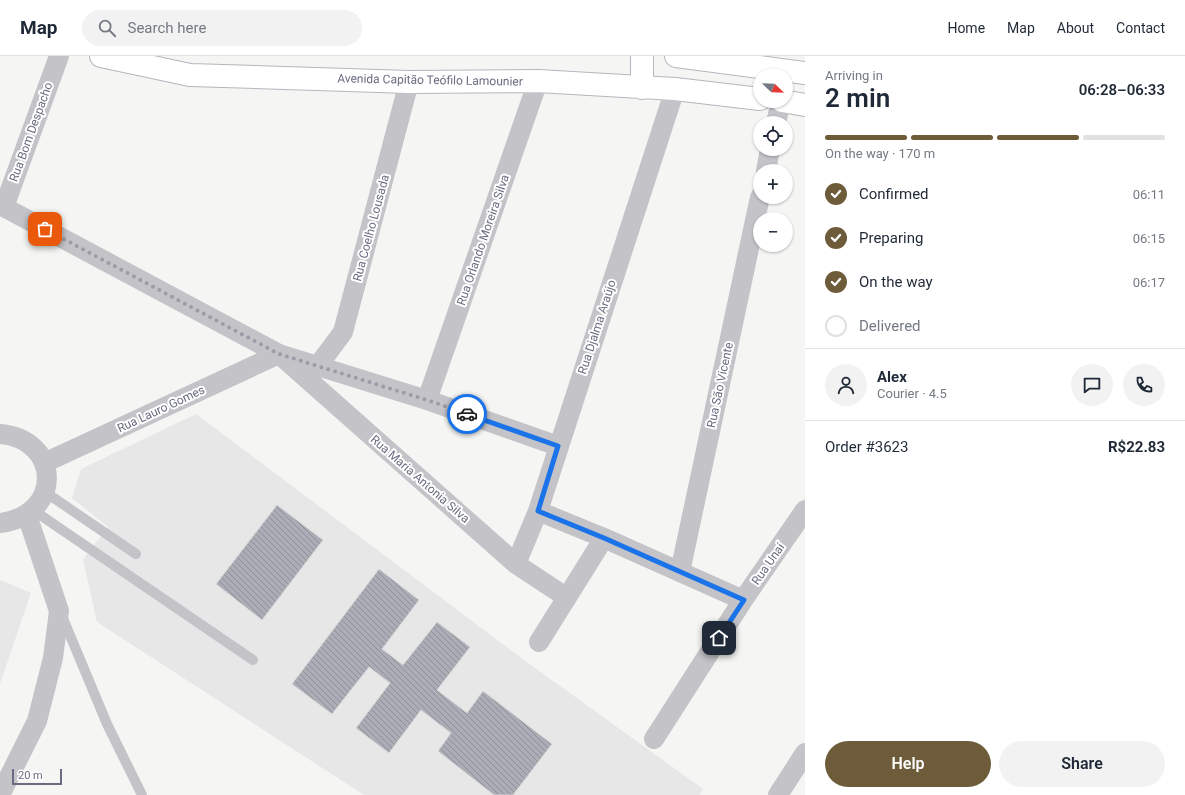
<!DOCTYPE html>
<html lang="en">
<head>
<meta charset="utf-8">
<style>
	body { margin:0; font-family:Roboto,sans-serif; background:#f2f2f3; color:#1f2937; height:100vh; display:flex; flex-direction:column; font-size:15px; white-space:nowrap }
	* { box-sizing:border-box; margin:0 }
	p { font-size:13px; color:#747a83 }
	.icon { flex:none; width:22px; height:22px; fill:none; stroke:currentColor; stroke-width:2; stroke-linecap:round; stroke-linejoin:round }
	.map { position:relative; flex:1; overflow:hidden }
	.details { display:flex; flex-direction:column; background:#fff; width:380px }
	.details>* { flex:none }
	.needle { width:26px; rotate:113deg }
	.buttons { position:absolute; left:753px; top:12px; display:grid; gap:8px }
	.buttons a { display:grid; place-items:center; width:40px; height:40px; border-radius:50%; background:#fff; box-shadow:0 1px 3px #0004; font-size:20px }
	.scale { position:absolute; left:12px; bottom:10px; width:50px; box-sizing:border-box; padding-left:4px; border:2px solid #696c80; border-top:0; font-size:11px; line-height:14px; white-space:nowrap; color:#696c80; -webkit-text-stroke:3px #fff; paint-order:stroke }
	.pin { position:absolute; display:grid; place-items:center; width:34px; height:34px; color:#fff; margin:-17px; border-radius:8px; box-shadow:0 2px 6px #0006 }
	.courier { position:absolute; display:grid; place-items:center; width:40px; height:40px; margin:-20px; border:3px solid #1a73e8; border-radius:50%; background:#fff; color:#222; box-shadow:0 1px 5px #0007 }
	.headline em { font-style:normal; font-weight:600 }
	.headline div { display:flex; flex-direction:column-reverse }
	.headline { display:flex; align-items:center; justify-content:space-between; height:68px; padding:0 20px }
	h1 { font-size:26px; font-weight:600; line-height:30px }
	.bar { display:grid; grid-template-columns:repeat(4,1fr); gap:6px 4px; align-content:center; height:48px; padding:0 20px }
	.bar i { height:5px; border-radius:3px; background:#e0e1e3 }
	.bar .active { background:#6d5b3a }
	.bar p { grid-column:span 4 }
	.line { display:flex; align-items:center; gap:10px; padding:0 20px; border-top:1px solid #e0e1e3 }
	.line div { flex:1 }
	.round { display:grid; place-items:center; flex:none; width:42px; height:42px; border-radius:21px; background:#f2f2f3 }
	ol { padding:0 20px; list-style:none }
	li { display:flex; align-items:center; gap:12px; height:44px }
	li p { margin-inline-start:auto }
	li .icon { padding:4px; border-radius:50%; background:#6d5b3a; color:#fff; stroke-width:4 }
	li:last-child { color:#747a83 }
	li i { width:22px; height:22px; border:2px solid #e0e1e3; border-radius:50% }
	.cta { display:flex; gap:8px; margin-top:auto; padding:8px 20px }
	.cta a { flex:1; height:46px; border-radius:24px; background:#6d5b3a; color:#fff; font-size:16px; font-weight:600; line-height:46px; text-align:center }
	.cta a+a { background:#f2f2f3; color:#1f2937 }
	header { display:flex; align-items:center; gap:24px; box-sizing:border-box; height:56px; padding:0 20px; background:#fff; border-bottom:1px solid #e0e1e3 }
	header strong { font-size:19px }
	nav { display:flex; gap:22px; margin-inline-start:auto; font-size:14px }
	.search { width:280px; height:36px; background:#f2f2f3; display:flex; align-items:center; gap:10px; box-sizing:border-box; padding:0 14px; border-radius:22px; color:#747a83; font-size:15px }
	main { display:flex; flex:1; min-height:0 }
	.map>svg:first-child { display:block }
	.built { fill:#e6e7e6 }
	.building { fill:url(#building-back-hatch); stroke:#d7d7d6 }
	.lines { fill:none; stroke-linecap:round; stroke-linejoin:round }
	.secondary-casing { stroke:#b5b6bd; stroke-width:24 }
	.lane { stroke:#c3c3c8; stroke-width:10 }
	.street { stroke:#c3c3c8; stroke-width:20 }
	.secondary { stroke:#fff; stroke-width:22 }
	.done { stroke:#9a9ca8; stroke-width:4; stroke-dasharray:0 7.2 }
	.route { stroke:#1a73e8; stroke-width:5 }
	.labels { text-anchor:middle; stroke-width:4; stroke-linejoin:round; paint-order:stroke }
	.street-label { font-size:12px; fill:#696c80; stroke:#fff }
</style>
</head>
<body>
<header>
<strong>Map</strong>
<div class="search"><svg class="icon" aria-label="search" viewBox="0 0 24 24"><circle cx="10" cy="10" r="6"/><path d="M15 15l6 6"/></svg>Search here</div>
<nav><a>Home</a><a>Map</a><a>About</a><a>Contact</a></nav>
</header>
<main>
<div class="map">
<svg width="805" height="739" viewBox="0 0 805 739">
	<defs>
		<pattern id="building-back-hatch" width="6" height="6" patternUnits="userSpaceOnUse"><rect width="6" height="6" fill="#abadb6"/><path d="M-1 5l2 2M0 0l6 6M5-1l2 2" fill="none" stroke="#8f9199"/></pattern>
	</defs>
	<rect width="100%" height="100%" fill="#f5f6f3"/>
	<path class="built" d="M196,358L524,604L703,733L699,739H364L97,566L83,503L108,471L72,442L81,413Z
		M0,524L31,537L0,628Z"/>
	<path class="building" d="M277,449L323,484L262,564L216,528Z
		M379,513L419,544L382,593L403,609L437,566L470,591L437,634L467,657L483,635L552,688L513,739H494L438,695L451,677L421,654L389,697L356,672L390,627L369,611L332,658L292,628Z"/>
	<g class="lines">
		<g class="secondary-casing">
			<path id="secondary" d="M101,0L190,19L409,26L538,25L675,33L760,43
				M676,0L805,17
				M642,32V0
				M782,45L805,49"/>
		</g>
		<path class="lane" d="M45,436L136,498
			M33,454L253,604
			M62,560L107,668L142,739"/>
		<path class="street" d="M776,67L781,45
			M766,115L770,93
			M0,149L279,298L427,344L558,390
			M4,151L59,0
			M317,311L343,276L409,26
			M427,344L538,25
			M0,378C61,383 64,459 0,467
			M44,407L279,298L516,508L566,541
			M538,455L604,482L743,544
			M516,508L538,455L675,33
			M680,516L760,141
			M539,586L604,482
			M654,683L743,544L805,454
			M0,739L37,665L53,602L59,555L27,459
			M778,739L805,697"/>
		<use href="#secondary" class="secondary"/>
	</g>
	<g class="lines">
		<path class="done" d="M45,173L279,298L427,344L467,358"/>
		<path class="route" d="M467,358L558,390L538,455L604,482L744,544L719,582"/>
	</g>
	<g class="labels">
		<g class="street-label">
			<text transform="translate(430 24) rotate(1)" y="4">Avenida Capitão Teófilo Lamounier</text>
			<text transform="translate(31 76) rotate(-70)" y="4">Rua Bom Despacho</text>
			<text transform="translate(371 172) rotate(-75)" y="4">Rua Coelho Lousada</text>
			<text transform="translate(483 184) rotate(-71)" y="4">Rua Orlando Moreira Silva</text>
			<text transform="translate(597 271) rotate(-72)" y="4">Rua Djalma Araújo</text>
			<text transform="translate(720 329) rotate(-78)" y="4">Rua São Vicente</text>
			<text transform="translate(161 353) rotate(-25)" y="4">Rua Lauro Gomes</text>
			<text transform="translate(420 423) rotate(41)" y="4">Rua Maria Antonia Silva</text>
			<text transform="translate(768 508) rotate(-55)" y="4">Rua Unaí</text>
		</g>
	</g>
</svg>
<div class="buttons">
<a><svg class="needle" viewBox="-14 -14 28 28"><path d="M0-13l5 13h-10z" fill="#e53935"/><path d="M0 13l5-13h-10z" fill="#747a83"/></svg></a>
<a><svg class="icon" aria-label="locate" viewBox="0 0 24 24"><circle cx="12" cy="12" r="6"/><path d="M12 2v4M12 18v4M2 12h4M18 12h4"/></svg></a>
<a>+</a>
<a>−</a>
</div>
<div class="scale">20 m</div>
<div class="pin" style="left:45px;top:173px;background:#ea580c"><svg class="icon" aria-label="bag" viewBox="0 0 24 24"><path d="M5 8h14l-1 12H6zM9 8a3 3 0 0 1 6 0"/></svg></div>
<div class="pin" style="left:719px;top:582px;background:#1f2937"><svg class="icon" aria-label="home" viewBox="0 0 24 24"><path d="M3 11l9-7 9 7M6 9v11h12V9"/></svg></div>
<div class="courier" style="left:467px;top:358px"><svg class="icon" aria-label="car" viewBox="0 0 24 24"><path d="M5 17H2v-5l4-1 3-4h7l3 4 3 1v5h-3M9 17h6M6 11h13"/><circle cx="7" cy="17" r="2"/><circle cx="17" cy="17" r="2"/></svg></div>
</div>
<section class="details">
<div class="headline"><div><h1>2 min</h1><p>Arriving in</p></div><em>06:28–06:33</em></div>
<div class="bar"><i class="active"></i><i class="active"></i><i class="active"></i><i></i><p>On the way · 170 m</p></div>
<ol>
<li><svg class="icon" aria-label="check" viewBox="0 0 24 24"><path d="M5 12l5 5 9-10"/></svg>Confirmed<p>06:11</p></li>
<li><svg class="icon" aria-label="check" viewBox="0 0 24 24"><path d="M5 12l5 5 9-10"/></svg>Preparing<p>06:15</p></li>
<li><svg class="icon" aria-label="check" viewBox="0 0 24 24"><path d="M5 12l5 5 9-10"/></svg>On the way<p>06:17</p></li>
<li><i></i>Delivered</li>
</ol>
<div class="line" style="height:72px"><a class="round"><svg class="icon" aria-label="person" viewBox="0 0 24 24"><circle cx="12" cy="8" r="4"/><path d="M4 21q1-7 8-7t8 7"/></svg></a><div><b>Alex</b><p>Courier · 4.5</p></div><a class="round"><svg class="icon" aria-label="chat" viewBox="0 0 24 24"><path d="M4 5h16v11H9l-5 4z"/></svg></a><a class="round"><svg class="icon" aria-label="phone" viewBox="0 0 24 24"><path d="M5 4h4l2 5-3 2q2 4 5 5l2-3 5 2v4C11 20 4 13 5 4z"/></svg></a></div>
<div class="line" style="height:52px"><div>Order #3623</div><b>R$22.83</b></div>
<div class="cta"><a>Help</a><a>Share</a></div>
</section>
</main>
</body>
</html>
